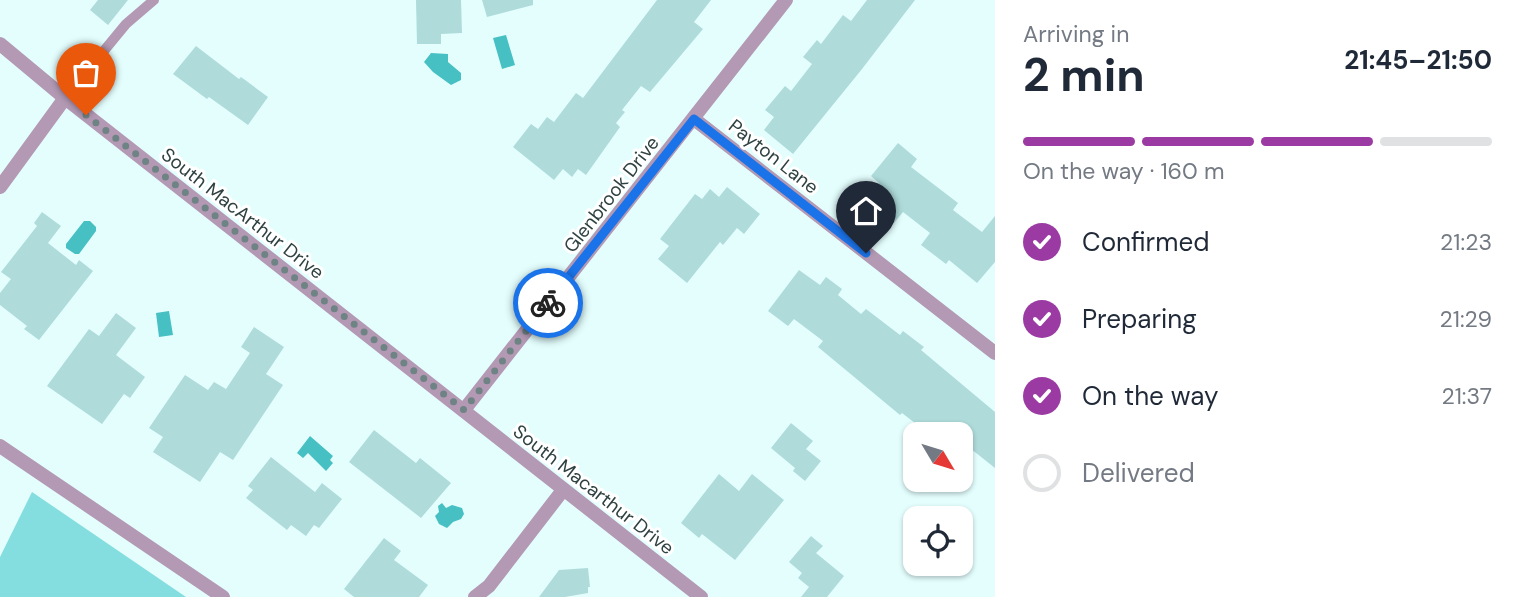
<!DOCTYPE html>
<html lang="en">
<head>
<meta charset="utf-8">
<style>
	body { margin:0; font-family:"DM Sans",sans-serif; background:#f2f2f3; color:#1f2937; height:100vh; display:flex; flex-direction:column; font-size:26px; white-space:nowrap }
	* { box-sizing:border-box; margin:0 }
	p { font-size:23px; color:#747a83 }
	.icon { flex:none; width:38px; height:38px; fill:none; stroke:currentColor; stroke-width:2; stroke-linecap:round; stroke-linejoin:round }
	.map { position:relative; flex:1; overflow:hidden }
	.sheet { display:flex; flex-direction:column; background:#fff; width:525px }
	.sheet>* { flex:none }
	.needle { width:46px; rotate:128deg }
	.fabs { position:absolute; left:903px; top:422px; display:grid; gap:14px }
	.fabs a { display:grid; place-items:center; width:70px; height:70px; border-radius:14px; background:#fff; box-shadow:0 2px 5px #0004; font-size:35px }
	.pin { position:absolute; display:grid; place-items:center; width:60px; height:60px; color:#fff; margin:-72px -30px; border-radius:50% 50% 50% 0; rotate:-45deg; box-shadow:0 0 7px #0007 }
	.pin .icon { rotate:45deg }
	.courier { position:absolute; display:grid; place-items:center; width:70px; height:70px; margin:-35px; border:5px solid #1a73e8; border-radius:50%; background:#fff; color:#222; box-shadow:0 2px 9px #0007 }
	.overview em { font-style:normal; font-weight:700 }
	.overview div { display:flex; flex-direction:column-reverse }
	.overview { display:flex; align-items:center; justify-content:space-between; height:119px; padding:0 28px }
	h1 { font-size:46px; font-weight:700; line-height:52px }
	.bar { display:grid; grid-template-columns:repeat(4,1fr); gap:10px 7px; align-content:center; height:84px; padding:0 28px }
	.bar i { height:9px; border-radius:5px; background:#e0e1e3 }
	.bar .selected { background:#9b3aa2 }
	.bar p { grid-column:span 4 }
	ol { padding:0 28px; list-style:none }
	li { display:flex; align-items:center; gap:21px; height:77px }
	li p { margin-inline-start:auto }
	li .icon { padding:7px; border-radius:50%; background:#9b3aa2; color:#fff; stroke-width:4 }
	li:last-child { color:#747a83 }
	li i { width:38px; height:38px; border:4px solid #e0e1e3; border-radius:50% }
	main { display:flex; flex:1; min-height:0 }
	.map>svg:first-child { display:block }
	.green { fill:#84dedf }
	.water { fill:#46c0c2 }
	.building { fill:#afdbdb }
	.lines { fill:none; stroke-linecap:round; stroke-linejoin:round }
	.service { stroke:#b399b4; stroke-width:10 }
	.minor { stroke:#b399b4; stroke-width:14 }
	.tertiary { stroke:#b399b4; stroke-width:14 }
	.done { stroke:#6e8383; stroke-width:7; stroke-dasharray:0 12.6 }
	.route { stroke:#1a73e8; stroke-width:9 }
	.labels { text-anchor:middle; stroke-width:6; stroke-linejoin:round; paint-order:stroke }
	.street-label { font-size:19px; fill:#2f4141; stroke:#fff }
</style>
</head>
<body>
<main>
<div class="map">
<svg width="995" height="597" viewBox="0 0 995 597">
	<rect width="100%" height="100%" fill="#e4fefe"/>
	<path class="green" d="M32,492L186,597H0V557Z"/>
	<path class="water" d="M506,35L515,65L502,69L493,38Z
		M431,53L448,54V62L461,73V80L451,85L433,72L424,62Z
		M84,221H90L96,227V231L79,254H75L66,248V244Z
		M169,311L173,335L159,337L156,313Z
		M310,436L333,456L330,460L333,463L326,471L308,453L303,458L297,453Z
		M442,503L446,508L452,505L462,508L464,514L461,519L453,522L447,528L439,524L435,516L439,512L438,506Z"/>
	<path class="building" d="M98,0H128L108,25L90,10Z
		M416,0H461L462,33L441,34V44H417Z
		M482,0H533V5L487,17Z
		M657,0H711L694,22L703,29L650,92L641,86L622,110L625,112L616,123L620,127L586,175L578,169L572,177L563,169L554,180L513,147L531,124L538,129L547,117L554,122L576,93L583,98Z
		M867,0H915L862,69L793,154L764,130L774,117L765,110L785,86L791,91L812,64L803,57L817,40L821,44L843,15L851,21Z
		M196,46L239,79L241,77L268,97L248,125L209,97L207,99L173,74Z
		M898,143L917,159L911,167L958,203L953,210L982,232L995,216V262L977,283L949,260L946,264L921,245L930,233L903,212L894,223L878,210L885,201L872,191L879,183L871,176Z
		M727,187L760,214L744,234L737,228L723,245L720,242L687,283L658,259L669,246L660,239L695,194L702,199L710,189L719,197Z
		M42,212L61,226L48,243L76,265L79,260L93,271L39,340L24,329L27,326L0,305V293L11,279L1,272L37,226L34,223Z
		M799,270L820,285L826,277L842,289L838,295L861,314L866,309L900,335L903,331L924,347L921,350L995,412V468L961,441V434H929L902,413L900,415L818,347L823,341L794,319L788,326L768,311Z
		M116,313L136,328L116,355L145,377L130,398L124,394L102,424L47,386L89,329L99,336Z
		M254,327L284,347L266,374L283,385L233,460L220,452L200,482L153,452L163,437L149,428L185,375L208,390L214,382L226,389L250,353L241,347Z
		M791,423L813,441L806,449L821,461L805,481L793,471L795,468L771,448Z
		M374,430L416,463L420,458L451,483L421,518L349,462Z
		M271,457L315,492L322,483L342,499L319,528L314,525L306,536L291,525L287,530L246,498L253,490L248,486Z
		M719,474L739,491L752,474L784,500L735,560L702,534L699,538L681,523Z
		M811,536L823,546L816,553L844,576L827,597H801L809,587L798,578L802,573L789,562Z
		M384,538L401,551L394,560L428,585L419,597H354L344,589Z
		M588,568L590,587H588V593L565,597H539L559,570Z"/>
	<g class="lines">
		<path class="service" d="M65,98L126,24L154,0"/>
		<path class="minor" d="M694,119L995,353
			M0,187L65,98
			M464,410L786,0
			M0,446L223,597
			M475,597L489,586L563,490"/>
		<path class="tertiary" d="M0,44L65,98L701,597"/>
	</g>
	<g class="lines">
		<path class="done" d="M86,115L464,410L548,303"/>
		<path class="route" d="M548,303L694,119L866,253"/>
	</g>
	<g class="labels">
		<g class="street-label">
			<text transform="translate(774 156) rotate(38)" y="7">Payton Lane</text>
			<text transform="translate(611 194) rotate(-52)" y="7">Glenbrook Drive</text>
			<text transform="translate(243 213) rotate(38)" y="7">South MacArthur Drive</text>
			<text transform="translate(594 489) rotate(38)" y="7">South Macarthur Drive</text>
		</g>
	</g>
</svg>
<div class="fabs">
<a><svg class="needle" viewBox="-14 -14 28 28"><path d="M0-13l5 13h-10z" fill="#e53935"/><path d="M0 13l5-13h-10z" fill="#747a83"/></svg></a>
<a><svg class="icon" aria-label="locate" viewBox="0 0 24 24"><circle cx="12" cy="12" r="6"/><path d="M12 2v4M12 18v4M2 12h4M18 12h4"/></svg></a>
</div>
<div class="pin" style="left:86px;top:115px;background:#ea580c"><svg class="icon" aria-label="bag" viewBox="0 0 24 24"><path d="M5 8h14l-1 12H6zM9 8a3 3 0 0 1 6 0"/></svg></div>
<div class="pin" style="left:866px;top:253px;background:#1f2937"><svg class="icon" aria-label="home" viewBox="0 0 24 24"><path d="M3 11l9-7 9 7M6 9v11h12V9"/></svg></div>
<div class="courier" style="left:548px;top:303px"><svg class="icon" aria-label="bike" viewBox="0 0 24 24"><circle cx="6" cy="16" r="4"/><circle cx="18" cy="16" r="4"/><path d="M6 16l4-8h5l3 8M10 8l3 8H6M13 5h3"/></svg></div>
</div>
<section class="sheet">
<div class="overview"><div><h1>2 min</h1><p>Arriving in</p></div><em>21:45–21:50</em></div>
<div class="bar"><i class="selected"></i><i class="selected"></i><i class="selected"></i><i></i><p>On the way · 160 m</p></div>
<ol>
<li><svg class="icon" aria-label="check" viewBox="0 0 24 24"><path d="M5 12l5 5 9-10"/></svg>Confirmed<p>21:23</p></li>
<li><svg class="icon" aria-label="check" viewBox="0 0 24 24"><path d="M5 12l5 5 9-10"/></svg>Preparing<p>21:29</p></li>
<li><svg class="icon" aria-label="check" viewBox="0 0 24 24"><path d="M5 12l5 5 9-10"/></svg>On the way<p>21:37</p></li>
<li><i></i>Delivered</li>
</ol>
</section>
</main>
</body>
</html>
